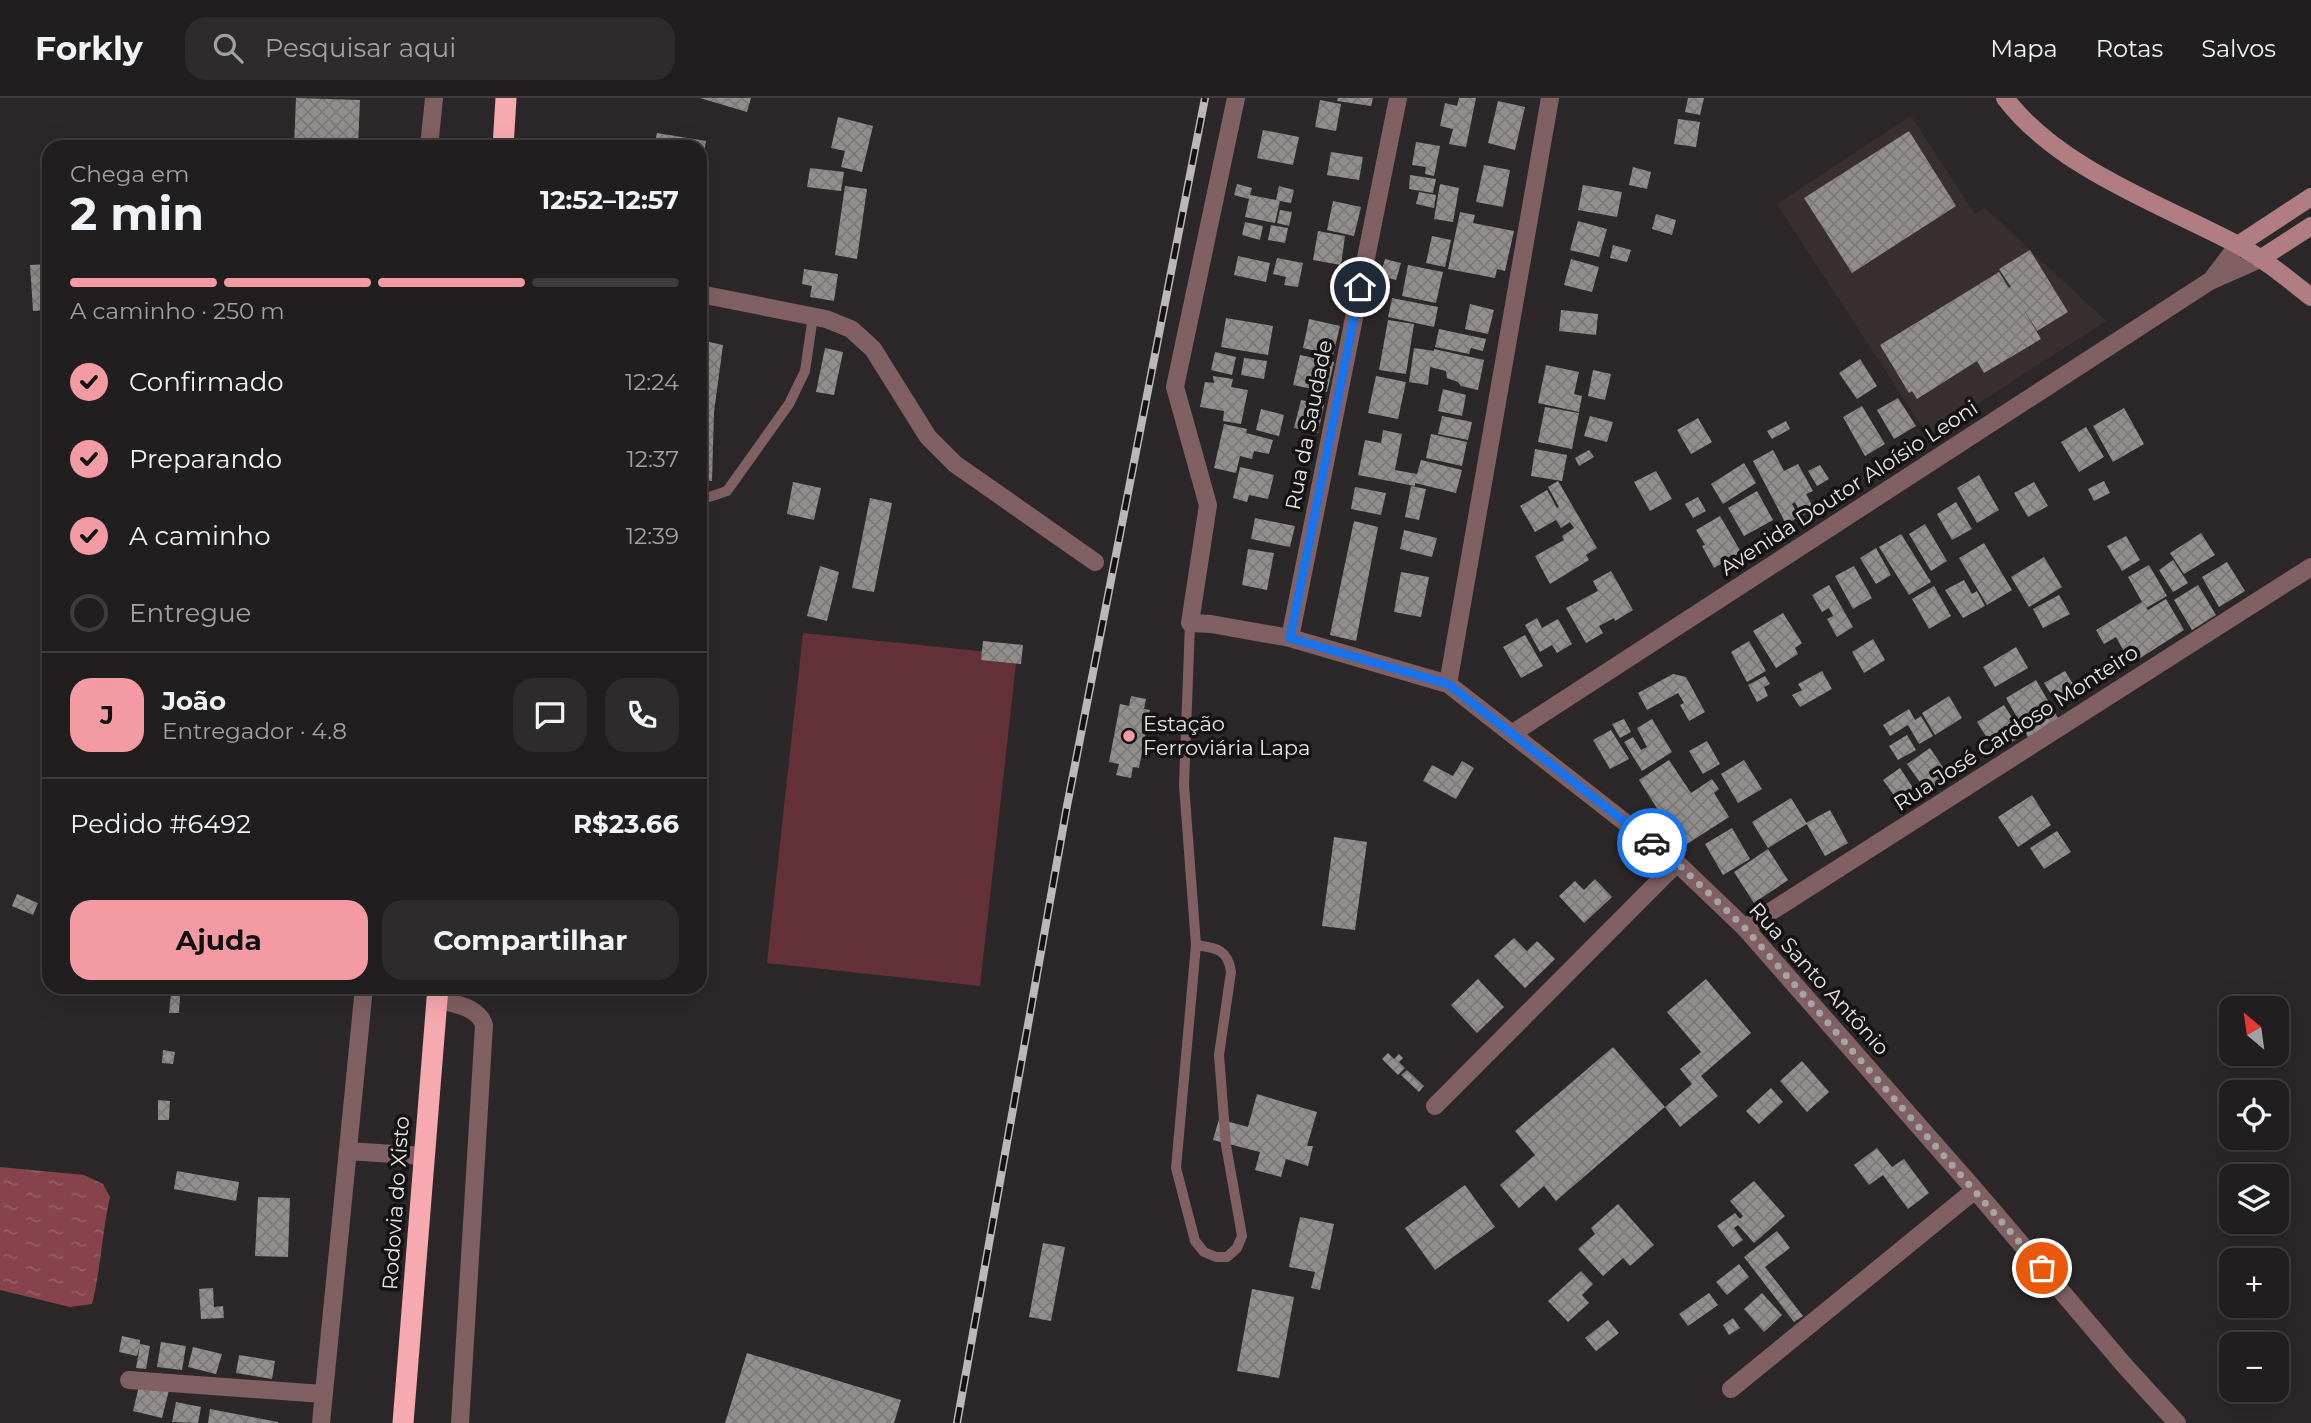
<!DOCTYPE html>
<html lang="pt">
<head>
<meta charset="utf-8">
<style>
	body { margin:0; font-family:Montserrat,sans-serif; background:#2d2b2c; color:#f1f3f6; height:100vh; display:flex; flex-direction:column; font-size:26px; white-space:nowrap }
	* { box-sizing:border-box; margin:0 }
	p { font-size:23px; color:#a2a2a4 }
	.icon { flex:none; width:38px; height:38px; fill:none; stroke:currentColor; stroke-width:2; stroke-linecap:round; stroke-linejoin:round }
	.map { position:relative; flex:1; overflow:hidden }
	.side { position:absolute; left:42px; top:42px; width:665px; height:854px; display:flex; flex-direction:column; background:#211e1f; border-radius:21px; box-shadow:0 7px 28px #0002,0 0 0 2px #3e3c3d }
	.side>* { flex:none }
	.needle { width:46px; rotate:331deg }
	.tools { position:absolute; left:2219px; top:898px; display:grid; gap:14px }
	.tools a { display:grid; place-items:center; width:70px; height:70px; border-radius:14px; background:#211e1f; box-shadow:0 7px 28px #0002,0 0 0 2px #3e3c3d; font-size:35px }
	.pin { position:absolute; display:grid; place-items:center; width:60px; height:60px; color:#fff; margin:-30px; border:4px solid #fff; border-radius:50%; box-shadow:0 2px 7px #0007 }
	.courier { position:absolute; display:grid; place-items:center; width:70px; height:70px; margin:-35px; border:5px solid #1a73e8; border-radius:50%; background:#fff; color:#222; box-shadow:0 2px 9px #0007 }
	.summary em { font-style:normal; font-weight:700 }
	.summary div { display:flex; flex-direction:column-reverse }
	.summary { display:flex; align-items:center; justify-content:space-between; height:119px; padding:0 28px }
	h1 { font-size:46px; font-weight:700; line-height:52px }
	.bar { display:grid; grid-template-columns:repeat(4,1fr); gap:10px 7px; align-content:center; height:84px; padding:0 28px }
	.bar i { height:9px; border-radius:5px; background:#3e3c3d }
	.bar .current { background:#f49aa3 }
	.bar p { grid-column:span 4 }
	.line { display:flex; align-items:center; gap:18px; padding:0 28px; border-top:2px solid #3e3c3d }
	.line div { flex:1 }
	.round { display:grid; place-items:center; flex:none; width:74px; height:74px; border-radius:21px; background:#2d2b2c }
	ol { padding:0 28px; list-style:none }
	li { display:flex; align-items:center; gap:21px; height:77px }
	li p { margin-inline-start:auto }
	li .icon { padding:7px; border-radius:50%; background:#f49aa3; color:#111; stroke-width:4 }
	li:last-child { color:#a2a2a4 }
	li i { width:38px; height:38px; border:4px solid #3e3c3d; border-radius:50% }
	.primary-button { display:flex; gap:14px; margin-top:auto; padding:14px 28px }
	.primary-button a { flex:1; height:80px; border-radius:21px; background:#f49aa3; color:#111; font-size:28px; font-weight:700; line-height:80px; text-align:center }
	.primary-button a+a { background:#2d2b2c; color:#f1f3f6 }
	header { display:flex; align-items:center; gap:42px; box-sizing:border-box; height:98px; padding:0 35px; background:#211e1f; border-bottom:2px solid #3e3c3d }
	header strong { font-size:33px }
	nav { display:flex; gap:38px; margin-inline-start:auto; font-size:24px }
	.search { width:490px; height:63px; background:#2d2b2c; display:flex; align-items:center; gap:18px; box-sizing:border-box; padding:0 24px; border-radius:21px; color:#a2a2a4; font-size:26px }
	.map>svg:first-child { display:block }
	.built { fill:#3a2f2f }
	.pitch { fill:#633137 }
	.water { fill:url(#water-ripples) }
	.building { fill:url(#building-cross-hatch) }
	.lines { fill:none; stroke-linecap:round; stroke-linejoin:round }
	.lane { stroke:#806062; stroke-width:10 }
	.street { stroke:#806062; stroke-width:18 }
	.secondary { stroke:#b07e82; stroke-width:18 }
	.highway { stroke:#f7a9b0; stroke-width:21 }
	.rail-casing { stroke:#bcb8b9; stroke-width:8 }
	.rail { stroke:#141212; stroke-width:5; stroke-dasharray:16; stroke-linecap:butt }
	.done { stroke:#a6a3a3; stroke-width:7; stroke-dasharray:0 12.6 }
	.route { stroke:#1a73e8; stroke-width:9 }
	.poi-dot { fill:#f49aa3; stroke:#141212; stroke-width:2.5 }
	.labels { text-anchor:middle; stroke-width:7; stroke-linejoin:round; paint-order:stroke }
	.street-label { font-size:21px; fill:#e8e5e5; stroke:#141212 }
	.poi-label { font-size:21px; fill:#e8e5e5; stroke:#141212; text-anchor:start }
</style>
</head>
<body>
<header>
<strong>Forkly</strong>
<div class="search"><svg class="icon" aria-label="search" viewBox="0 0 24 24"><circle cx="10" cy="10" r="6"/><path d="M15 15l6 6"/></svg>Pesquisar aqui</div>
<nav><a>Mapa</a><a>Rotas</a><a>Salvos</a></nav>
</header>
<div class="map">
<svg width="2311" height="1325" viewBox="0 0 2311 1325">
	<defs>
		<pattern id="water-ripples" width="26" height="14" patternUnits="userSpaceOnUse" patternTransform="scale(1.75)"><rect width="26" height="14" fill="#87434b"/><path d="M2 4q2-2 4 0t4 0M15 11q2-2 4 0t4 0" fill="none" stroke="#985e65"/></pattern>
		<pattern id="building-cross-hatch" width="8" height="8" patternUnits="userSpaceOnUse" patternTransform="scale(1.75)"><rect width="8" height="8" fill="#938e8e"/><path d="M0 0l8 8M0 8l8-8" fill="none" stroke="#7c7878"/></pattern>
	</defs>
	<rect width="100%" height="100%" fill="#2c2829"/>
	<path class="built" d="M1911,18L1975,116L1985,110L2106,223L1928,338L1777,106Z"/>
	<path class="pitch" d="M803,535L1017,557L980,888L767,865Z"/>
	<path class="water" d="M0,1069L84,1077L103,1086L110,1099C102,1134 101,1171 92,1206L70,1209L0,1192Z"/>
	<path class="building" d="M296,0L360,2L358,49H294Z
		M700,0H751L747,14Z
		M1338,0H1373L1371,8L1337,3Z
		M1459,0H1476L1466,49L1449,46L1453,31L1440,28L1445,5L1457,8Z
		M1688,0H1704L1700,17L1685,14Z
		M1320,2L1341,6L1336,33L1315,29Z
		M1498,3L1525,9L1515,52L1488,45Z
		M838,19L873,28L862,74L841,69L845,53L831,50Z
		M1678,21L1700,24L1696,49L1674,46Z
		M1263,32L1299,39L1293,67L1257,60Z
		M1909,33L1956,108L1852,175L1804,100Z
		M657,35L706,43L701,72L700,49H654Z
		M1416,44L1440,48L1434,78L1425,76L1426,69L1412,67Z
		M1331,54L1363,59L1359,82L1327,77Z
		M1484,67L1510,72L1503,109L1476,104Z
		M1633,69L1651,74L1647,91L1629,87Z
		M810,70L844,74L841,93L807,89Z
		M1410,77L1436,81L1433,95L1409,91Z
		M1237,86L1252,90L1250,97L1276,102L1279,88L1294,92L1291,105L1280,103L1275,125L1245,119L1249,101L1234,97Z
		M1440,86L1459,90L1453,124L1434,121Z
		M1583,87L1622,94L1617,119L1578,112Z
		M845,88L867,91L857,161L835,157Z
		M1419,94L1436,97L1434,110L1416,106Z
		M1333,103L1361,109L1354,138L1327,132Z
		M1280,112L1292,114L1289,128L1277,125Z
		M1460,114L1475,117L1473,125L1514,133L1505,173L1497,171L1495,180L1448,171Z
		M1656,116L1676,122L1672,137L1652,131Z
		M1578,123L1607,131L1599,159L1570,152Z
		M1245,124L1263,128L1260,142L1242,137Z
		M1271,127L1288,130L1285,145L1268,142Z
		M1318,133L1345,138L1341,167L1313,162Z
		M1432,138L1451,142L1445,169L1426,165Z
		M1613,147L1631,152L1627,164L1610,160Z
		M2030,152L2068,214L2037,233L2017,200L2041,241L1984,275L1977,263L1917,301L1912,293L1909,295L1880,247L1999,174L2009,190L2011,189L1999,171Z
		M1238,158L1270,165L1266,184L1234,177Z
		M1277,160L1303,165L1298,189L1284,187L1286,179L1273,176Z
		M1385,161L1401,165L1396,182L1380,178Z
		M1571,161L1599,169L1592,194L1564,187Z
		M49,166V212L33,213L30,167Z
		M1408,167L1443,174L1436,205L1402,198Z
		M804,171L838,176L834,203L810,199L812,188L802,186Z
		M1392,200L1438,209L1434,229L1388,219Z
		M1470,206L1494,212L1488,236L1465,231Z
		M1561,212L1598,216L1596,237L1559,233Z
		M1226,220L1273,228L1268,257L1221,249Z
		M1309,221L1340,228L1333,257L1303,250Z
		M1388,222L1414,226L1406,276L1379,272Z
		M1439,231L1486,241L1483,253L1471,250L1469,256L1435,249Z
		M700,242L723,247L714,314L712,383H700Z
		M825,250L843,254L834,297L816,294Z
		M1414,250L1434,253V251L1484,262L1478,292L1461,288L1458,284L1447,280L1446,273L1430,269L1428,287L1409,284Z
		M1215,254L1236,259L1232,277L1211,272Z
		M1300,257L1334,264L1327,294L1293,287Z
		M1244,260L1267,263L1264,281L1241,277Z
		M1860,261L1877,288L1857,301L1839,275Z
		M1546,267L1579,274L1574,296L1582,298L1579,314L1538,305Z
		M1593,272L1611,276L1605,302L1588,298Z
		M1213,278L1233,281L1231,289L1248,292L1241,326L1223,323L1224,313L1200,309L1205,284L1214,285Z
		M1376,278L1406,284L1398,321L1368,315Z
		M1443,291L1466,297L1462,318L1438,313Z
		M1898,300L1916,328L1894,341L1877,312Z
		M1301,302L1324,307L1318,335L1294,330Z
		M1862,308L1885,346L1865,358L1843,319Z
		M1545,309L1579,315L1572,351L1538,344Z
		M2124,310L2144,346L2113,364L2093,328Z
		M1261,311L1284,317L1279,338L1256,332Z
		M1442,318L1472,324L1468,342L1438,336Z
		M1590,318L1613,324L1607,344L1584,338Z
		M1698,320L1712,344L1691,356L1677,332Z
		M1786,323L1790,331L1772,341L1767,333Z
		M1224,326L1247,331L1246,335L1273,342L1269,356L1254,353L1252,361L1240,358L1236,375L1214,370Z
		M2086,329L2104,359L2079,374L2061,344Z
		M1383,332L1402,336L1395,372L1417,376L1421,362L1462,372L1456,395L1415,385V388L1358,377L1365,342L1381,345Z
		M1431,336L1467,344L1462,368L1426,360Z
		M1535,351L1567,357L1562,383L1531,378Z
		M1589,352L1594,359L1579,368L1575,360Z
		M1773,352L1784,373L1798,366L1813,393L1806,396L1814,411L1802,418L1795,404L1792,406L1799,419L1786,426L1753,363Z
		M1744,365L1756,385L1723,406L1711,386Z
		M1820,367L1829,381L1817,388L1808,373Z
		M1240,369L1274,377L1268,401L1249,397L1247,404L1233,400Z
		M1656,373L1672,401L1650,413L1634,384Z
		M1979,377L1999,412L1977,425L1957,390Z
		M1558,383L1597,450L1586,457L1589,462L1550,486L1535,458L1564,442L1562,438L1574,430L1570,424L1561,430L1556,422L1535,434L1520,408L1547,392L1557,410L1559,409L1548,389Z
		M2104,383L2110,395L2094,403L2088,391Z
		M793,384L821,390L814,422L787,416Z
		M2034,384L2048,408L2028,419L2014,395Z
		M1411,388L1426,391L1419,422L1405,419Z
		M1355,389L1386,395L1381,417L1351,411Z
		M1757,393L1773,422L1744,438L1728,410Z
		M1698,399L1706,413L1693,420L1685,406Z
		M870,400L892,405L874,494L852,490Z
		M1956,404L1972,431L1952,442L1937,416Z
		M1720,418L1741,454L1714,470L1702,448L1705,447L1696,432Z
		M1255,420L1295,428L1290,449L1251,441Z
		M1354,423L1378,429L1356,543L1330,537Z
		M1925,426L1947,463L1931,473L1909,436Z
		M1404,432L1437,440L1432,459L1400,451Z
		M2201,435L2215,457L2184,476L2170,455Z
		M1901,436L1931,484L1909,497L1879,449Z
		M2126,438L2140,462L2122,473L2107,448Z
		M1984,445L2012,492L1987,507L1959,460Z
		M1876,450L1891,477L1876,486L1860,460Z
		M1248,451L1274,455L1267,492L1242,487Z
		M2044,459L2062,489L2029,509L2011,479Z
		M2173,462L2188,485L2173,494L2159,472Z
		M2227,464L2245,493L2219,509L2202,479Z
		M2149,467L2167,498L2146,510L2148,512L2166,501L2184,532L2131,566L2116,539L2104,546L2096,532L2142,504L2128,479Z
		M820,468L839,474L827,523L807,518Z
		M1854,468L1872,500L1853,511L1835,478Z
		M1611,473L1633,512L1615,523L1614,520L1599,528L1603,535L1586,545L1566,510L1598,493L1593,483Z
		M1401,474L1429,479L1421,519L1394,514Z
		M1964,482L1972,496L1977,493L1985,508L1963,520L1945,492Z
		M1829,487L1853,529L1837,539L1827,521L1833,518L1829,510L1822,514L1812,497Z
		M2198,487L2216,517L2192,532L2174,502Z
		M1934,488L1951,518L1929,531L1912,501Z
		M2059,497L2070,516L2043,530L2033,511Z
		M1783,515L1802,545L1795,550L1798,556L1776,570L1753,533Z
		M1537,520L1542,530L1558,521L1572,546L1557,555L1552,547L1540,554L1525,527Z
		M1525,537L1543,568L1521,580L1503,549Z
		M1873,541L1885,562L1864,575L1852,554Z
		M983,543L1023,547L1021,566L981,562Z
		M1749,543L1766,573L1747,584L1731,554Z
		M2016,549L2028,570L1995,589L1983,569Z
		M1822,573L1832,591L1800,609L1792,597L1802,592L1798,586Z
		M2065,573L2079,596L2059,609L2044,585Z
		M1673,576L1686,579L1705,614L1689,623L1680,607L1684,605L1678,595L1647,612L1638,595Z
		M1765,578L1770,586L1764,589L1768,598L1757,604L1748,587Z
		M2036,582L2059,622L2028,639L2006,600Z
		M1131,598L1146,601L1144,611L1150,612L1139,670L1133,669L1131,680L1116,677L1119,666L1109,664L1120,606L1129,608Z
		M1949,598L1962,620L1935,637L1922,615Z
		M2004,607L2023,637L1996,654L1977,624Z
		M1909,611L1915,622L1921,618L1933,638L1919,646L1908,627L1890,638L1883,627Z
		M1624,621L1631,634L1620,640L1612,626Z
		M1652,621L1672,654L1642,673L1624,644L1633,639L1641,652L1647,649L1637,630Z
		M1611,632L1629,661L1610,671L1593,642Z
		M1907,637L1916,652L1898,662L1889,648Z
		M1707,643L1720,666L1703,676L1689,653Z
		M1930,650L1949,678L1927,694L1907,666Z
		M1669,662L1691,695L1712,681L1719,691L1714,695L1729,719L1687,746L1672,722L1667,726L1639,682Z
		M1744,662L1762,691L1738,705L1721,676Z
		M1462,663L1474,670L1456,701L1423,683L1432,667L1453,678Z
		M1900,670L1919,699L1903,710L1883,682Z
		M2032,697L2051,727L2018,749L1998,719Z
		M1791,700L1807,726L1768,750L1752,724Z
		M1830,712L1848,745L1825,758L1806,725Z
		M1732,730L1750,761L1723,777L1705,746Z
		M2057,733L2071,754L2044,771L2030,750Z
		M1334,739L1367,744L1355,832L1322,828Z
		M1768,751L1788,782L1754,805L1734,774Z
		M1595,781L1612,799L1584,825L1559,798L1575,783L1584,792Z
		M17,796L38,805L33,817L12,808Z
		M1514,840L1527,853L1537,843L1555,861L1525,890L1494,858Z
		M1478,881L1504,909L1477,935L1451,907Z
		M1706,881L1751,935L1701,978L1718,998L1680,1029L1665,1009L1692,986L1680,971L1701,954L1667,914Z
		M171,896L180,897L179,915H169Z
		M1613,949L1665,1009L1556,1103L1544,1088L1519,1110L1500,1087L1535,1057L1515,1033Z
		M163,952L175,954L173,966L162,965Z
		M1388,955L1394,961L1399,956L1403,960L1399,964L1405,970L1398,977L1382,961Z
		M1802,963L1829,994L1807,1014L1780,983Z
		M1407,972L1424,988L1419,994L1401,977Z
		M1771,990L1783,1004L1759,1026L1746,1013Z
		M1257,996L1317,1014L1307,1048H1313L1308,1068L1286,1061L1281,1079L1255,1072L1260,1054L1213,1042L1219,1021L1248,1029Z
		M158,1002L170,1003L169,1022H158Z
		M1877,1050L1892,1069L1904,1061L1929,1095L1908,1111L1883,1077L1869,1087L1854,1067Z
		M177,1073L239,1084L236,1103L174,1091Z
		M1754,1083L1785,1118L1754,1145L1738,1127L1734,1130L1743,1142L1733,1149L1717,1128L1735,1115L1740,1121L1743,1118L1730,1103Z
		M1465,1087L1495,1129L1435,1172L1405,1130Z
		M258,1099L290,1100L288,1159L255,1158Z
		M1618,1106L1654,1147L1630,1168L1623,1160L1603,1178L1578,1151L1595,1136L1591,1130Z
		M1300,1119L1334,1126L1320,1192L1311,1190L1315,1174L1289,1169Z
		M1777,1133L1790,1150L1765,1169L1803,1218L1794,1224L1744,1159Z
		M1043,1145L1065,1149L1051,1223L1029,1219Z
		M1739,1166L1749,1179L1727,1197L1716,1184Z
		M1581,1173L1593,1186L1582,1197L1589,1205L1568,1224L1548,1203Z
		M213,1190L214,1209L223,1208L224,1220L201,1221L199,1191Z
		M1252,1191L1294,1199L1279,1280L1237,1273Z
		M1709,1195L1718,1207L1688,1228L1679,1216Z
		M1762,1195L1782,1217L1764,1234L1744,1211Z
		M1733,1220L1740,1230L1729,1237L1723,1227Z
		M1608,1222L1619,1235L1596,1253L1585,1240Z
		M122,1238L140,1242V1246L150,1248L146,1271L136,1270L140,1247L137,1258L119,1254Z
		M161,1244L186,1248L182,1272L157,1269Z
		M193,1249L222,1256L216,1276L188,1269Z
		M747,1255L901,1302L894,1325H725Z
		M239,1257L275,1263L272,1281L236,1275Z
		M140,1284L169,1292L162,1320L133,1313Z
		M176,1304L201,1309L198,1325L172,1324Z
		M210,1311L278,1324V1325H208Z"/>
	<g class="lines">
		<path class="lane" d="M700,402L727,393L789,306L805,273L813,218
			M1190,525L1184,687L1196,847
			M1196,847C1216,850 1228,851 1231,874L1219,957L1226,1047L1242,1138L1237,1150L1227,1159H1216L1204,1154L1195,1143L1176,1070Z"/>
		<path class="street" d="M1236,0L1175,289L1208,407L1190,525L1211,526L1290,540L1448,586L1677,765L1745,830L1975,1092L2125,1268L2177,1325
			M429,49L434,0
			M2213,180L2238,147
			M700,196L826,221L851,231L873,251L928,339L955,366L1095,464
			M1290,540L1398,0
			M1448,586L1550,0
			M1513,635L2210,183L2260,161
			M1745,830L2311,469
			M437,901C453,906 478,908 484,927L460,1325
			M1435,1008L1677,765
			M348,1053L424,1058
			M129,1282L323,1296
			M1731,1291L1975,1092
			M321,1325L364,889"/>
		<path class="secondary" d="M2005,0C2058,70 2160,106 2236,146C2263,160 2287,180 2311,199
			M2238,147L2311,99
			M2260,161L2311,128"/>
		<path class="highway" d="M503,49L506,0
			M403,1325L438,889"/>
		<g class="rail-casing">
			<path id="rail" d="M957,1325L1067,708L1205,0"/>
		</g>
		<use href="#rail" class="rail"/>
	</g>
	<g class="lines">
		<path class="done" d="M1652,745L1677,765L1745,830L2042,1170"/>
		<path class="route" d="M1360,189L1290,540L1448,586L1652,745"/>
	</g>
	<circle class="poi-dot" cx="1129" cy="638" r="7"/>
	<g class="labels">
		<g class="street-label">
			<text transform="translate(1309 327) rotate(-79)" y="7">Rua da Saudade</text>
			<text transform="translate(1849 390) rotate(-33)" y="7">Avenida Doutor Aloísio Leoni</text>
			<text transform="translate(2016 630) rotate(-33)" y="7">Rua José Cardoso Monteiro</text>
			<text transform="translate(1819 881) rotate(48)" y="7">Rua Santo Antônio</text>
			<text transform="translate(396 1105) rotate(-86)" y="7">Rodovia do Xisto</text>
		</g>
		<g class="poi-label">
			<text x="1143" y="633">Estação<tspan x="1143" dy="24">Ferroviária Lapa</tspan></text>
		</g>
	</g>
</svg>
<div class="tools">
<a><svg class="needle" viewBox="-14 -14 28 28"><path d="M0-13l5 13h-10z" fill="#e53935"/><path d="M0 13l5-13h-10z" fill="#a2a2a4"/></svg></a>
<a><svg class="icon" aria-label="locate" viewBox="0 0 24 24"><circle cx="12" cy="12" r="6"/><path d="M12 2v4M12 18v4M2 12h4M18 12h4"/></svg></a>
<a><svg class="icon" aria-label="layers" viewBox="0 0 24 24"><path d="M12 4l9 5-9 5-9-5zM3 14l9 5 9-5"/></svg></a>
<a>+</a>
<a>−</a>
</div>
<div class="pin" style="left:2042px;top:1170px;background:#ea580c"><svg class="icon" aria-label="bag" viewBox="0 0 24 24"><path d="M5 8h14l-1 12H6zM9 8a3 3 0 0 1 6 0"/></svg></div>
<div class="pin" style="left:1360px;top:189px;background:#1f2937"><svg class="icon" aria-label="home" viewBox="0 0 24 24"><path d="M3 11l9-7 9 7M6 9v11h12V9"/></svg></div>
<div class="courier" style="left:1652px;top:745px"><svg class="icon" aria-label="car" viewBox="0 0 24 24"><path d="M5 17H2v-5l4-1 3-4h7l3 4 3 1v5h-3M9 17h6M6 11h13"/><circle cx="7" cy="17" r="2"/><circle cx="17" cy="17" r="2"/></svg></div>
<section class="side">
<div class="summary"><div><h1>2 min</h1><p>Chega em</p></div><em>12:52–12:57</em></div>
<div class="bar"><i class="current"></i><i class="current"></i><i class="current"></i><i></i><p>A caminho · 250 m</p></div>
<ol>
<li><svg class="icon" aria-label="check" viewBox="0 0 24 24"><path d="M5 12l5 5 9-10"/></svg>Confirmado<p>12:24</p></li>
<li><svg class="icon" aria-label="check" viewBox="0 0 24 24"><path d="M5 12l5 5 9-10"/></svg>Preparando<p>12:37</p></li>
<li><svg class="icon" aria-label="check" viewBox="0 0 24 24"><path d="M5 12l5 5 9-10"/></svg>A caminho<p>12:39</p></li>
<li><i></i>Entregue</li>
</ol>
<div class="line" style="height:126px"><b class="round" style="background:#f49aa3;color:#111">J</b><div><b>João</b><p>Entregador · 4.8</p></div><a class="round"><svg class="icon" aria-label="chat" viewBox="0 0 24 24"><path d="M4 5h16v11H9l-5 4z"/></svg></a><a class="round"><svg class="icon" aria-label="phone" viewBox="0 0 24 24"><path d="M5 4h4l2 5-3 2q2 4 5 5l2-3 5 2v4C11 20 4 13 5 4z"/></svg></a></div>
<div class="line" style="height:91px"><div>Pedido #6492</div><b>R$23.66</b></div>
<div class="primary-button"><a>Ajuda</a><a>Compartilhar</a></div>
</section>
</div>
</body>
</html>
